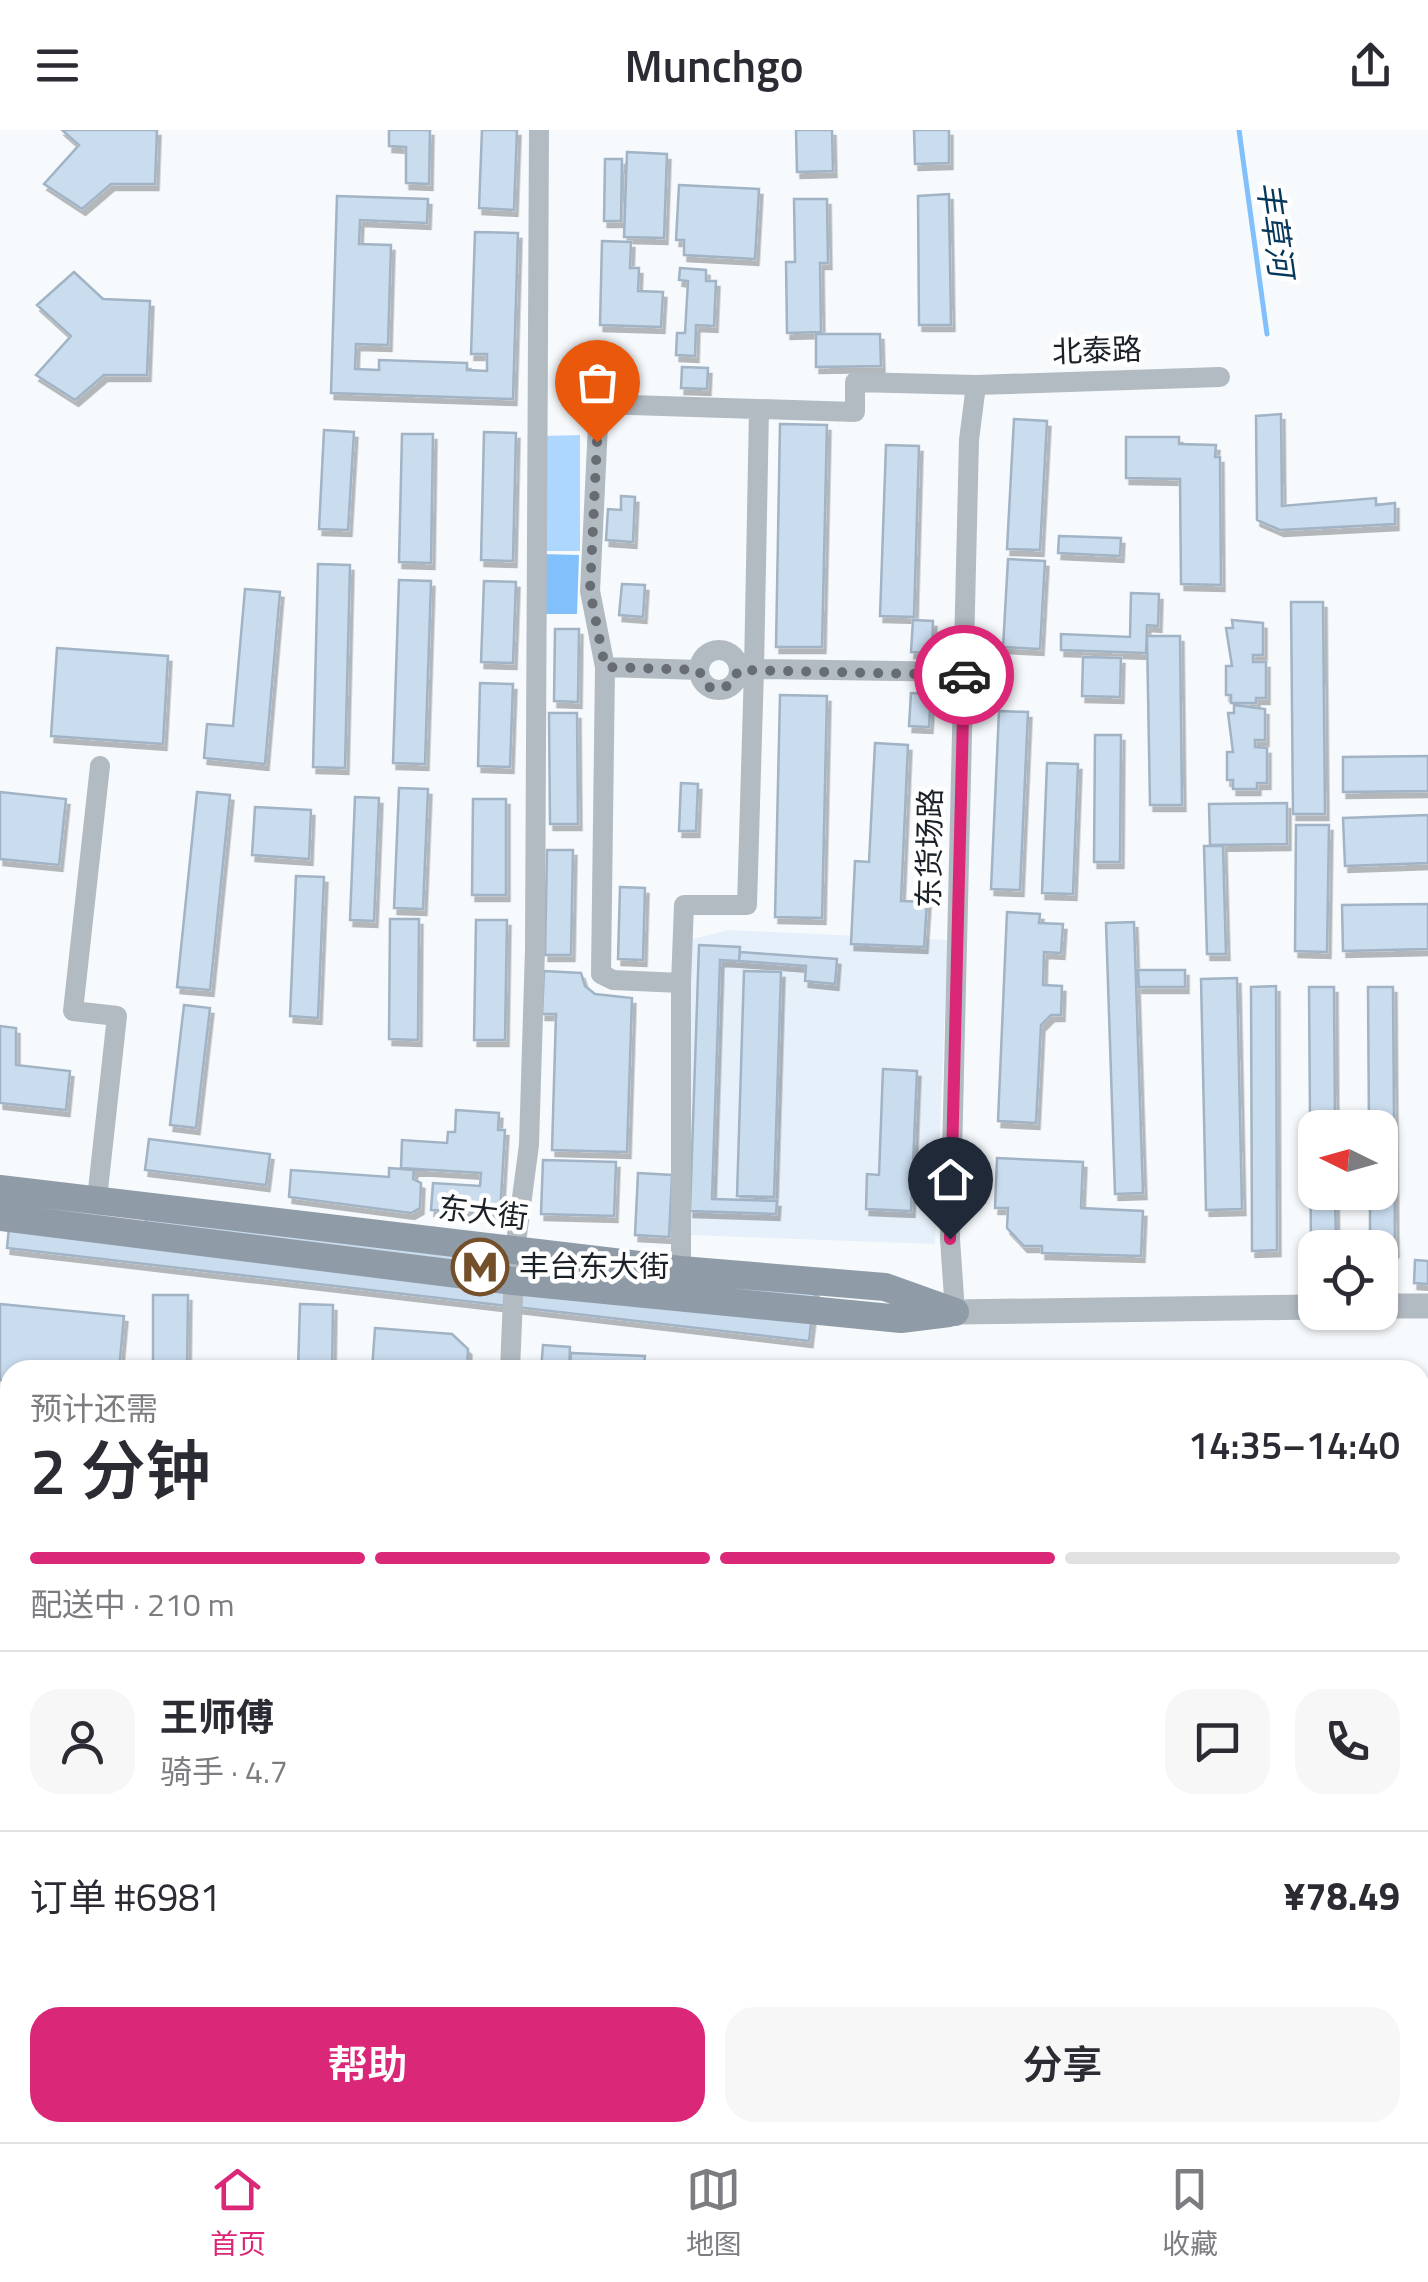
<!DOCTYPE html>
<html lang="zh">
<head>
<meta charset="utf-8">
<style>
	body { margin:0; font-family:"Titillium Web","Noto Sans SC",sans-serif; background:#f7f7f7; color:#2b2b33; height:100vh; display:flex; flex-direction:column; font-size:38px; white-space:nowrap }
	* { box-sizing:border-box; margin:0 }
	p { font-size:32px; color:#7c7c81 }
	.icon { flex:none; width:55px; height:55px; fill:none; stroke:currentColor; stroke-width:2; stroke-linecap:round; stroke-linejoin:round }
	.map { position:relative; flex:1; overflow:hidden }
	.drawer { position:absolute; left:0px; top:1230px; width:1430px; height:782px; display:flex; flex-direction:column; background:#fff; border-radius:30px 30px 0 0; box-shadow:0 2px 8px #0004 }
	.drawer>* { flex:none }
	.needle { width:65px; rotate:275deg }
	.fabs { position:absolute; left:1298px; top:980px; display:grid; gap:20px }
	.fabs a { display:grid; place-items:center; width:100px; height:100px; border-radius:20px; background:#fff; box-shadow:0 2px 8px #0004; font-size:50px }
	.pin { position:absolute; display:grid; place-items:center; width:85px; height:85px; color:#fff; margin:-102px -42px; border-radius:50% 50% 50% 0; rotate:-45deg; box-shadow:0 0 10px #0007 }
	.pin .icon { rotate:45deg }
	.courier { position:absolute; display:grid; place-items:center; width:100px; height:100px; margin:-50px; border:8px solid #db2777; border-radius:50%; background:#fff; color:#222; box-shadow:0 2px 12px #0007 }
	.head em { font-style:normal; font-weight:600 }
	.head div { display:flex; flex-direction:column-reverse }
	.head { display:flex; align-items:center; justify-content:space-between; height:170px; padding:0 30px }
	h1 { font-size:65px; font-weight:600; line-height:75px }
	.bar { display:grid; grid-template-columns:repeat(4,1fr); gap:15px 10px; align-content:center; height:120px; padding:0 30px }
	.bar i { height:12px; border-radius:8px; background:#e1e1e2 }
	.bar .selected { background:#db2777 }
	.bar p { grid-column:span 4 }
	.line { display:flex; align-items:center; gap:25px; padding:0 30px; border-top:2px solid #e1e1e2 }
	.line div { flex:1 }
	.round { display:grid; place-items:center; flex:none; width:105px; height:105px; border-radius:30px; background:#f7f7f7 }
	.primary-button { display:flex; gap:20px; margin-top:auto; padding:20px 30px }
	.primary-button a { flex:1; height:115px; border-radius:30px; background:#db2777; color:#fff; font-size:40px; font-weight:600; line-height:115px; text-align:center }
	.primary-button a+a { background:#f7f7f7; color:#2b2b33 }
	header { display:flex; justify-content:space-between; align-items:center; height:130px; padding:0 30px; background:#fff; font-size:45px; font-weight:600 }
	.dock { display:flex; justify-content:space-around; align-items:center; height:140px; border-top:2px solid #e1e1e2; background:#fff; font-size:28px; color:#7c7c81 }
	.dock a { display:grid; justify-items:center; gap:5px }
	.dock .selected { color:#db2777 }
	.map>svg:first-child { display:block }
	.built { fill:#e6f0fa }
	.green { fill:#aed7ff }
	.water { fill:#81c0fa }
	.lines { fill:none; stroke-linecap:round; stroke-linejoin:round }
	.stream { stroke:#81c0fa; stroke-width:5 }
	.building { fill:#caddef; stroke:#a1b3c4; stroke-width:2.5; filter:url(#shadow) }
	.minor { stroke:#b2bac2; stroke-width:20 }
	.tertiary { stroke:#b2bac2; stroke-width:25 }
	.secondary { stroke:#8f9ca7; stroke-width:28 }
	.done { stroke:#676d73; stroke-width:10; stroke-dasharray:0 18 }
	.route { stroke:#db2777; stroke-width:12 }
	.labels { text-anchor:middle; stroke-width:9; stroke-linejoin:round; paint-order:stroke }
	.street-label { font-size:30px; fill:#1a2128; stroke:#fff }
	.poi-label { font-size:30px; fill:#1a2128; stroke:#fff; text-anchor:start }
	.water-label { font-size:32px; font-style:italic; fill:#05375b; stroke:#fff }
</style>
</head>
<body>
<header><svg class="icon" aria-label="menu" viewBox="0 0 24 24"><path d="M4 6h16M4 12h16M4 18h16"/></svg>Munchgo<svg class="icon" aria-label="share" viewBox="0 0 24 24"><path d="M12 15V3M7 8l5-5 5 5M5 13v7h14v-7"/></svg></header>
<div class="map">
<svg width="1428" height="2012" viewBox="0 0 1428 2012">
	<defs>
		<filter id="shadow"><feDropShadow dx="3.5" dy="6" stdDeviation="0" flood-color="#0004"/></filter>
	</defs>
	<rect width="100%" height="100%" fill="#f6fafd"/>
	<path class="built" d="M728,800L948,810L935,1114L688,1105L690,810Z"/>
	<path class="green" d="M580,305V421H542V306Z"/>
	<path class="water" d="M541,424L579,425L577,484H540Z"/>
	<g class="lines">
		<path class="stream" d="M1239,0L1267,204"/>
	</g>
	<path class="building" d="M62,0H157L155,54H111L82,79L44,54L79,15Z
		M389,0H430L429,54L406,53V17L389,16Z
		M482,0H517L514,80L479,78Z
		M796,0H832L833,41L797,42Z
		M914,0H949V33L915,34Z
		M627,22L667,24L664,108L624,107Z
		M605,29H622L621,91H604Z
		M679,55L759,59L755,129L684,125V110H676Z
		M949,64L951,195H919L918,66Z
		M337,66L428,69L427,93L360,90L359,114L391,115L388,215L356,214L355,239L379,240V230L467,233V240L487,241V224H471L475,102L518,103L513,269L331,263Z
		M794,69H827L828,133H820L821,202L787,203L786,132H795Z
		M602,111L631,112L630,138H639L638,161L663,162L661,197L600,195Z
		M680,138L706,140V151H716L714,196L696,195L695,226L676,225L677,203H685L688,151L679,150Z
		M74,142L103,169L150,171L147,245H104L75,270L36,245L71,206L37,175Z
		M816,204H880L881,236L816,237Z
		M682,237L708,238L707,259L681,258Z
		M1281,284L1282,376L1376,368V375L1395,373V394L1280,400L1257,390L1256,286Z
		M1014,289L1047,291L1040,420L1007,419Z
		M780,294L827,295L822,517H776Z
		M324,300L354,302L348,400L319,399Z
		M484,302L516,303L513,431L481,430Z
		M402,304H433L431,433L399,432Z
		M1126,307H1179V314L1216,315L1215,327H1220L1221,455L1181,454L1180,349L1126,348Z
		M886,315L919,316L914,487L880,486Z
		M621,366L635,367L633,412L606,410L608,379L621,380Z
		M1059,406L1121,408L1120,426L1058,423Z
		M1008,429L1045,431L1040,519L1003,517Z
		M318,434L350,435L345,638L313,637Z
		M399,450L431,451L425,634L393,633Z
		M484,451L516,452L513,533L481,532Z
		M622,454L645,455L643,487L619,485Z
		M245,459L280,462L265,634L204,628L207,594L233,596Z
		M1131,463L1159,464L1158,496L1147,495L1146,523L1061,520V504L1130,507Z
		M1291,472H1323L1325,684H1293Z
		M913,490L933,491L932,523L911,522Z
		M1232,490L1263,493V525H1253V532H1266V568H1256V573H1231V565H1226V536H1232L1226,498H1233Z
		M555,499H579L578,572L554,571Z
		M1147,506H1180L1182,675H1150Z
		M57,518L168,526L163,614L51,606Z
		M1083,527L1121,528L1120,567L1082,566Z
		M480,553L513,554L510,637L478,636Z
		M911,563L931,564L929,597L909,596Z
		M780,565L827,566L822,788L775,787Z
		M1234,575L1265,579V610H1255V617L1267,618V653H1257V659H1233V650H1227V622H1233L1228,583H1234Z
		M999,581L1028,582L1020,760L991,759Z
		M549,583H577L578,694H550Z
		M1095,605H1121L1120,732H1094Z
		M875,613L908,615L901,771L927,772L924,817L851,814L855,731L869,732Z
		M1428,626V661L1343,662V627Z
		M1047,633L1078,634L1073,764L1042,763Z
		M681,653L698,654L696,701H679Z
		M399,658L428,659L423,779L394,778Z
		M0,662L66,669L59,735L0,729Z
		M197,662L230,665L210,860L177,857Z
		M355,667L379,668L374,791L350,790Z
		M473,669H506V765H472Z
		M1287,673V714L1210,715L1209,674Z
		M255,677L311,680L309,729L252,725Z
		M1428,685V733L1345,736L1343,688Z
		M1296,695H1329L1327,822L1295,821Z
		M1204,716H1223L1226,824H1207Z
		M547,720H573L571,825H545Z
		M296,746L324,747L318,888L290,886Z
		M620,757L645,758L643,830L618,829Z
		M1428,774V819L1343,821L1342,775Z
		M1007,782L1040,784L1039,793L1063,794L1061,823L1044,822L1043,855L1062,856L1061,885H1051L1041,895L1036,993L998,991Z
		M390,789H419L418,910L389,909Z
		M476,790H507L505,910H474Z
		M1134,792L1143,1063L1115,1064L1106,793Z
		M699,815L740,817L739,831L720,830L712,1069L777,1071L776,1084L690,1081Z
		M740,822L837,829L835,854L805,851L806,836L739,831Z
		M1138,840H1185V857H1139Z
		M544,841L581,843L585,856L595,864L632,868L627,1022L552,1020L556,884H542Z
		M744,841L781,842L774,1067L737,1066Z
		M1237,848L1242,1079L1206,1080L1201,849Z
		M1276,856L1277,1120L1252,1121L1251,857Z
		M1309,857H1334L1335,998H1315V1062H1335L1336,1118H1315V1121H1311Z
		M1368,857H1393L1395,1121L1370,1118V1062H1380V998H1369Z
		M184,875L210,878L196,998L170,995Z
		M0,896L16,898V935L70,941L66,980L0,973Z
		M883,939L917,941L911,1081L866,1079L867,1044L879,1045Z
		M456,980L499,983L498,1000H505L500,1084L431,1080L433,1053L480,1056L481,1043L401,1038L402,1010L447,1013L448,1002H455Z
		M149,1009L270,1024L266,1055L145,1040Z
		M997,1028L1083,1032L1081,1078L1143,1081L1141,1126L1042,1123V1116H1024L1007,1098L1008,1078H995Z
		M543,1030L616,1032L614,1086L541,1084Z
		M389,1038L414,1040L413,1049L421,1053L420,1078L411,1083L289,1067L291,1040L389,1047Z
		M638,1043L672,1045L669,1107L635,1105Z
		M148,1069L817,1144L809,1211L7,1118L10,1087L145,1101Z
		M1415,1130L1428,1131V1154L1414,1153Z
		M153,1165H188L187,1240H153Z
		M0,1174L124,1186L119,1240H10V1251L0,1250Z
		M300,1174L333,1175L332,1240H298Z
		M375,1198L452,1204L468,1219L467,1240H372Z
		M543,1215L570,1217L569,1240H541Z
		M571,1223L645,1226L644,1235L672,1236V1240H570Z
		M0,1339H10V1388H0Z
		M2,1436H10V1590L0,1589Z
		M6,1613H10V1921H8Z
		M1420,1887H1428V1967H1420Z
		M0,1958H10V1981H1V2012Z
		M212,2002H247V2012H212Z
		M396,2002H433V2012H396Z
		M523,2002H562V2012H524Z
		M609,2002H648V2012H609Z
		M705,2002H741V2012H705Z
		M1065,2002H1098V2012H1065Z
		M1154,2002H1183V2012H1154Z
		M1246,2002H1275L1276,2012H1246Z
		M1302,2002H1329L1330,2012H1302Z"/>
	<g class="lines">
		<path class="minor" d="M699 540a20 20 0 1 1 40 0a20 20 0 1 1-40 0Z
			M605,537L699,540
			M739,540L754,539L759,280
			M681,853L684,775H747L754,539L964,542
			M97,1069L117,886L73,881L100,636
			M681,1140V853L613,850L601,844L605,537L590,461L599,274L855,282V252L976,255L1220,247
			M955,1182L950,1109L969,310L976,255
			M510,1240L515,1120L529,1015L535,819L539,0
			M0,1413H10
			M1420,1869L1428,1868
			M0,1939H10
			M843,2002L846,2012
			M480,2012V2002
			M803,2012L816,2002"/>
		<path class="tertiary" d="M1380,1176H1428
			M955,1182L1315,1177"/>
		<path class="secondary" d="M0,1059L681,1140L885,1157L955,1182
			M0,1087L513,1151L901,1189L949,1183"/>
	</g>
	<g class="lines">
		<path class="done" d="M597,312L590,461L605,537L699,540L705,555L716,560L733,554L738,540L964,545"/>
		<path class="route" d="M950,1109L964,545"/>
	</g>
	<defs>
		<g id="metro-ring" transform="scale(2.875)"><circle r="9.5" fill="#fff" stroke="#735029" stroke-width="1.5"/><path d="M-5.5 5V-5H-3L0 0L3-5H5.5V5H3V-.5L0 4L-3-.5V5Z" fill="#735029"/></g>
	</defs>
	<g fill-rule="evenodd">
		<use href="#metro-ring" x="480" y="1137"/>
	</g>
	<g class="labels">
		<g class="street-label">
			<text transform="translate(1097 221) rotate(-2)" y="10">北泰路</text>
			<text transform="translate(930 718) rotate(-89)" y="10">东货场路</text>
			<text transform="translate(483 1083) rotate(7)" y="10">东大街</text>
		</g>
		<g class="poi-label">
			<text x="519" y="1147">丰台东大街</text>
		</g>
		<g class="water-label">
			<text transform="translate(1275 99) rotate(82)" y="11">丰草河</text>
		</g>
	</g>
</svg>
<div class="fabs">
<a><svg class="needle" viewBox="-14 -14 28 28"><path d="M0-13l5 13h-10z" fill="#e53935"/><path d="M0 13l5-13h-10z" fill="#7c7c81"/></svg></a>
<a><svg class="icon" aria-label="locate" viewBox="0 0 24 24"><circle cx="12" cy="12" r="6"/><path d="M12 2v4M12 18v4M2 12h4M18 12h4"/></svg></a>
</div>
<div class="pin" style="left:597px;top:312px;background:#ea580c"><svg class="icon" aria-label="bag" viewBox="0 0 24 24"><path d="M5 8h14l-1 12H6zM9 8a3 3 0 0 1 6 0"/></svg></div>
<div class="pin" style="left:950px;top:1109px;background:#1f2937"><svg class="icon" aria-label="home" viewBox="0 0 24 24"><path d="M3 11l9-7 9 7M6 9v11h12V9"/></svg></div>
<div class="courier" style="left:964px;top:545px"><svg class="icon" aria-label="car" viewBox="0 0 24 24"><path d="M5 17H2v-5l4-1 3-4h7l3 4 3 1v5h-3M9 17h6M6 11h13"/><circle cx="7" cy="17" r="2"/><circle cx="17" cy="17" r="2"/></svg></div>
<section class="drawer">
<div class="head"><div><h1>2 分钟</h1><p>预计还需</p></div><em>14:35–14:40</em></div>
<div class="bar"><i class="selected"></i><i class="selected"></i><i class="selected"></i><i></i><p>配送中 · 210 m</p></div>
<div class="line" style="height:180px"><a class="round"><svg class="icon" aria-label="person" viewBox="0 0 24 24"><circle cx="12" cy="8" r="4"/><path d="M4 21q1-7 8-7t8 7"/></svg></a><div><b>王师傅</b><p>骑手 · 4.7</p></div><a class="round"><svg class="icon" aria-label="chat" viewBox="0 0 24 24"><path d="M4 5h16v11H9l-5 4z"/></svg></a><a class="round"><svg class="icon" aria-label="phone" viewBox="0 0 24 24"><path d="M5 4h4l2 5-3 2q2 4 5 5l2-3 5 2v4C11 20 4 13 5 4z"/></svg></a></div>
<div class="line" style="height:130px"><div>订单 #6981</div><b>¥78.49</b></div>
<div class="primary-button"><a>帮助</a><a>分享</a></div>
</section>
</div>
<nav class="dock">
<a class="selected"><svg class="icon" aria-label="home" viewBox="0 0 24 24"><path d="M3 11l9-7 9 7M6 9v11h12V9"/></svg>首页</a>
<a><svg class="icon" aria-label="map" viewBox="0 0 24 24"><path d="M3 6l6-2 6 2 6-2v14l-6 2-6-2-6 2zM9 4v14M15 6v14"/></svg>地图</a>
<a><svg class="icon" aria-label="saved" viewBox="0 0 24 24"><path d="M7 4h10v16l-5-4-5 4z"/></svg>收藏</a>
</nav>
</body>
</html>
